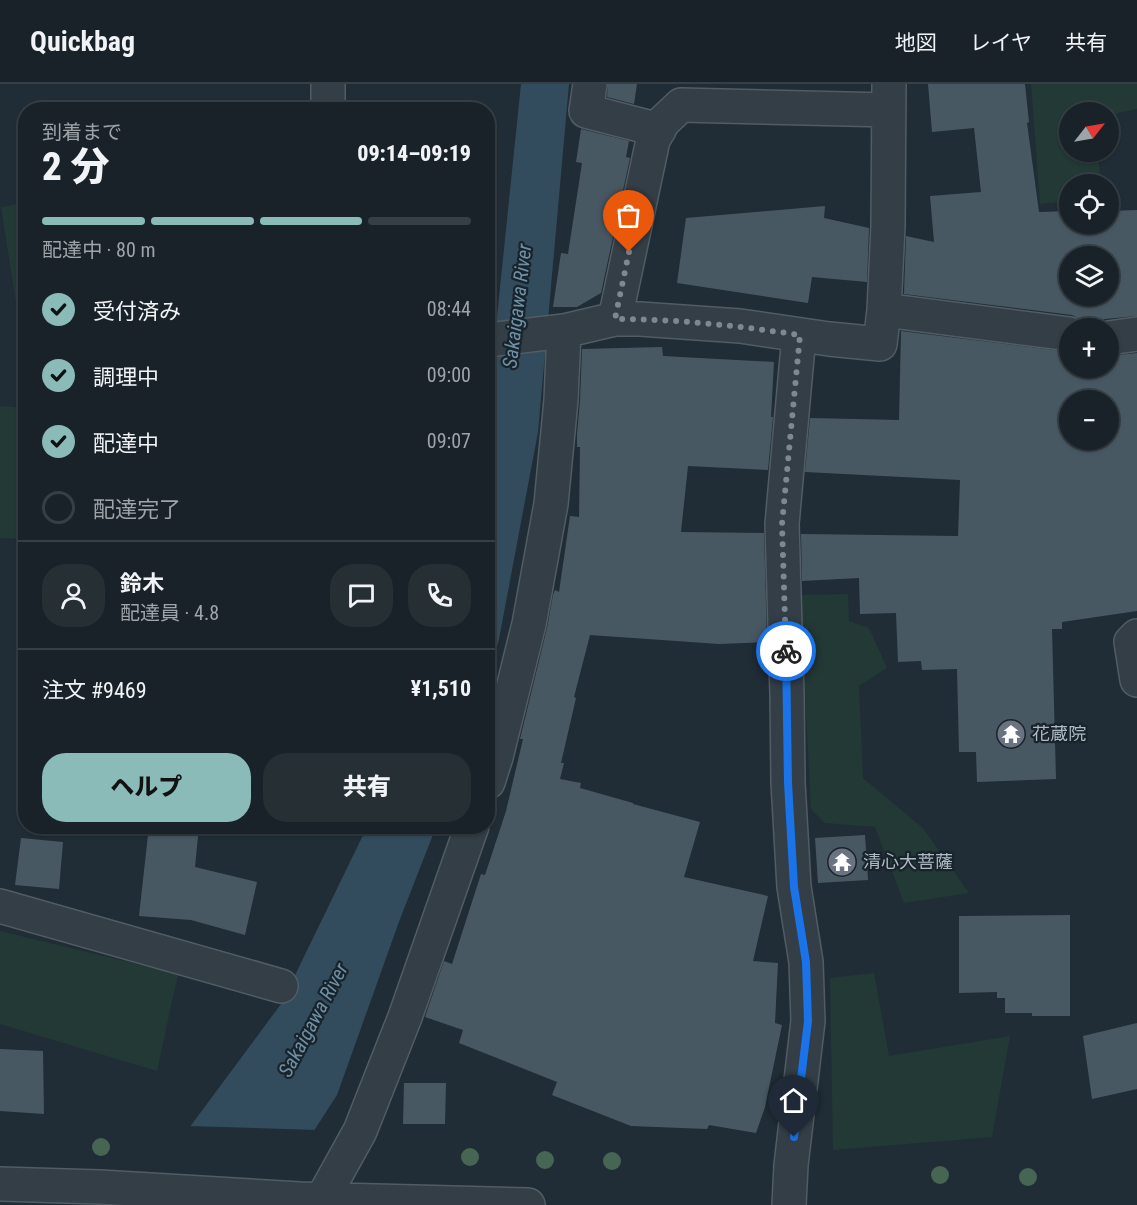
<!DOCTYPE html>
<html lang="ja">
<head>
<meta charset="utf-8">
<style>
	body { margin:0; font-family:"Roboto Condensed","Noto Sans JP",sans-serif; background:#252f34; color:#f1f3f6; height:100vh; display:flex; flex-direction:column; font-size:22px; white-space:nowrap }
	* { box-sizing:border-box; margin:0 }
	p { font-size:20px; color:#9fa4a8 }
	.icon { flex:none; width:33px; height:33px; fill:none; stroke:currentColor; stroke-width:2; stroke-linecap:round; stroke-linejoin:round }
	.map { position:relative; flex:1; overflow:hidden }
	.details { position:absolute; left:18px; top:18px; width:477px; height:732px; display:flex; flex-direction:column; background:#182228; border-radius:24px; box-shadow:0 2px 4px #0004,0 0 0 2px #363f45 }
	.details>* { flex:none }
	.needle { width:39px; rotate:59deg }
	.buttons { position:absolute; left:1059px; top:18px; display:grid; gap:12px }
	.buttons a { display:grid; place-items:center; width:60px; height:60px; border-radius:50%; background:#182228; box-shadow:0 2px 4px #0004,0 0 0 2px #363f45; font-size:30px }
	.pin { position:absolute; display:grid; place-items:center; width:51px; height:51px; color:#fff; margin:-62px -26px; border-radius:50% 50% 50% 0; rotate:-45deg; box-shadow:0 0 6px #0007 }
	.pin .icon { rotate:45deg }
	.courier { position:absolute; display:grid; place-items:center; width:60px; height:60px; margin:-30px; border:4px solid #1a73e8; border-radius:50%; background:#fff; color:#222; box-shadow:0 2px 8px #0007 }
	.overview em { font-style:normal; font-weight:800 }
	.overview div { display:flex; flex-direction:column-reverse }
	.overview { display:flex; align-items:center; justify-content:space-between; height:102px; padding:0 24px }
	h1 { font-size:39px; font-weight:800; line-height:45px }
	.bar { display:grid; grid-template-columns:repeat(4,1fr); gap:9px 6px; align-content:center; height:72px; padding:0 24px }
	.bar i { height:8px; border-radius:4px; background:#363f45 }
	.bar .selected { background:#8bbbb9 }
	.bar p { grid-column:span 4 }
	.line { display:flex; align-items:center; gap:15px; padding:0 24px; border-top:2px solid #363f45 }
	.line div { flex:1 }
	.round { display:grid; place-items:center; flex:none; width:63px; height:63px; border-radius:24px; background:#252f34 }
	ol { padding:0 24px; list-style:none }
	li { display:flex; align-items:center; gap:18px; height:66px }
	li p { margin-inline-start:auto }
	li .icon { padding:6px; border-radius:50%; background:#8bbbb9; color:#111; stroke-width:4 }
	li:last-child { color:#9fa4a8 }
	li i { width:33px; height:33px; border:3px solid #363f45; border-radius:50% }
	.cta { display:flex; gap:12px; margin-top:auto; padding:12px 24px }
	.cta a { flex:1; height:69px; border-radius:24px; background:#8bbbb9; color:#111; font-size:24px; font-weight:800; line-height:69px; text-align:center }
	.cta a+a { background:#252f34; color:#f1f3f6 }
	header { display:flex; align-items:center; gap:36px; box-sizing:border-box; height:84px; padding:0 30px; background:#182228; border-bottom:2px solid #363f45 }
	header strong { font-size:28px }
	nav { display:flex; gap:33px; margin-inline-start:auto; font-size:21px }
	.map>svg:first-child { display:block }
	.green { fill:#233936 }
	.water { fill:#334c5d }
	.pier { fill:#202d36 }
	.building { fill:#485862; fill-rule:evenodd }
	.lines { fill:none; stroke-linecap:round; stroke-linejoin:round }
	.minor-casing { stroke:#515c64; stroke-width:36 }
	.minor { stroke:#333e46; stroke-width:33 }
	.tree { fill:#466552 }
	.done { stroke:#7c8992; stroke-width:6; stroke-dasharray:0 10.8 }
	.route { stroke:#1a73e8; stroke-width:8 }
	.labels { text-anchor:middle; stroke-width:4.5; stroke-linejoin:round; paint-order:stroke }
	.poi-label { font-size:18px; fill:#adbac3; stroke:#19232b; text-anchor:start }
	.water-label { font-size:20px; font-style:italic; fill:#6e91a7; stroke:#19232b }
</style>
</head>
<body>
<header>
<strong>Quickbag</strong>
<nav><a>地図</a><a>レイヤ</a><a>共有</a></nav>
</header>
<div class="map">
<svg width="1137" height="1121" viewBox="0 0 1137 1121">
	<rect width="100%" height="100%" fill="#202d36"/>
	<path class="green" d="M1031,0H1137V25L1109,31L1108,28H1070V68H1097L1102,100H1070L1069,117L1040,120Z
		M25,119H26L25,226L17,225L1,123Z
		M0,322L25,324V455L0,454Z
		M848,510L849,537L869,544L887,584L859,602L863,694L923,744L969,809L904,819L875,743L825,739L811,725L800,511Z
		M0,847L178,890L157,987L0,940Z
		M874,889L889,972L1010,952L992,1053L833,1066L830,894Z"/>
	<path class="water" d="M521,0H569L538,348L499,555L488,596V320Z
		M367,743H436L400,835L337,1011L266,1121H132L281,920Z"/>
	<path class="pier" d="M187,1042L317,1046L269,1121L129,1119Z"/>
	<path class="building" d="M608,0H637L634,20L607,13Z
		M928,0H1025L1029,38L1027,39L1039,128L1070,127V140H1108V127L1137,126V232L1105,235L1097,239L1092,244H1088L1082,236L1072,231L904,210L906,152L934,158L930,112L981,108L974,44L932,48ZM1070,172H1108V212H1070Z
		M581,45L629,57L626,73L630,74L601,209L577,223H553L561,169L568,170L582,79L576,78Z
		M825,122L824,134L869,144L867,198L812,193L808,219L677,199L686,134Z
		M901,247L1070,268V284H1108V272L1137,269V527L1062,538V545H1052L1056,695L977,698L976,668H959L957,585L922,586L921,577L898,578L896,529L860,530L859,494L802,497L801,450L958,452L960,396L805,388L810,334L899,336ZM1070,316H1108V356H1070Z
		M662,263L663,272L774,278L771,333H773L768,386L688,382L681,448L764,449L767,558L719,560L590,551L574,613L576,614L561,679H564L560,695L581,699L580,704L633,719V720L700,738L684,793L768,812L753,877L778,879L775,939L782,941L765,1023L756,1049L709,1041L707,1045L631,1042L552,1011L557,998L459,959L463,946L425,933L444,877L452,880L481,790L485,791L506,727L523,655H520L547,544L553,511L555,506L559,508L570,432L579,433L580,363H577V350L580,317L582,265Z
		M149,742H199L195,783L257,798L245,851L191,836L139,832Z
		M865,751L868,796L818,799L815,754Z
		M21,754L63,758L59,805L15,801Z
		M1070,831V932H1032V929H1005V914H997V908L959,909V832Z
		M1137,939V1005L1092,1015L1083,952Z
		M0,965L43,967L44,1030L0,1027Z
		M404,999H446L445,1040H403Z"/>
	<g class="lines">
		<g class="minor-casing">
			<path id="minor" d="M590,0L586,27L659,46
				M328,26V0
				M884,226L1070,250
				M615,235L653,56L663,38L681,21L889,26
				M1108,254L1137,250
				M488,256L564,247L615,235H640L740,242L829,255L880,260L884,226L888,142L889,0
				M1137,552L1131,558L1137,596
				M488,698L496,673L529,540L551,420L561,316L564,247
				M0,822L281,902
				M0,1100L100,1103L300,1115L528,1121
				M319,1121L360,1047L405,933L472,742
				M789,1121L791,1081L808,937L806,878L794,803L788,699L787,611L782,440L799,251"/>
		</g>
		<use href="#minor" class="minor"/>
	</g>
	<g class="tree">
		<circle cx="101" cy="1063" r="9"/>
		<circle cx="470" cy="1073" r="9"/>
		<circle cx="545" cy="1076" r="9"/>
		<circle cx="612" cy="1077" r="9"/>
		<circle cx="940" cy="1091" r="9"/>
		<circle cx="1028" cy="1093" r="9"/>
	</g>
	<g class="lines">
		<path class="done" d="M629,168L615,235C677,235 739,242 800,251L782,440L786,567"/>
		<path class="route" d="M786,567L788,699L794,803L806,878L808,937L794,1053"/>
	</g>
	<defs>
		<g id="temple-disc" transform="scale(1.5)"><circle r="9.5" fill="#6b7280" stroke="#19232b"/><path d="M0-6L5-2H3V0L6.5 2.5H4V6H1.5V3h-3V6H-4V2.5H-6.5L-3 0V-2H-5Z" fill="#fff"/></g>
	</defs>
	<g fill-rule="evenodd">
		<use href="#temple-disc" x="1011" y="650"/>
		<use href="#temple-disc" x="842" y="778"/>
	</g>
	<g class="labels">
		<g class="poi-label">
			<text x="1032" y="656">花蔵院</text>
			<text x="863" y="784">清心大菩薩</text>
		</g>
		<g class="water-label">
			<text transform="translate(517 222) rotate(-83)" y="7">Sakaigawa River</text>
			<text transform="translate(313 936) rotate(-62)" y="7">Sakaigawa River</text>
		</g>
	</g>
</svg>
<div class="buttons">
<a><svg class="needle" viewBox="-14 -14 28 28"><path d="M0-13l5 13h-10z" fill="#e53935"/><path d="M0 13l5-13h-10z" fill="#9fa4a8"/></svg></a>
<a><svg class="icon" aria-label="locate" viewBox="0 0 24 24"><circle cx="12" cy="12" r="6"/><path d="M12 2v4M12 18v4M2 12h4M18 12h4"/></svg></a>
<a><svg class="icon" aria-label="layers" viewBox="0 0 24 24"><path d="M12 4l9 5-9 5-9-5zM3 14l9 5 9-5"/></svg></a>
<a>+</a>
<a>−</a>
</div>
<div class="pin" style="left:629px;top:168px;background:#ea580c"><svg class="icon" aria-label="bag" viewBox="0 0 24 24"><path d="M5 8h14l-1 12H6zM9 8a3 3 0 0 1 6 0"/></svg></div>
<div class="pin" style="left:794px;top:1053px;background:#1f2937"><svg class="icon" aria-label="home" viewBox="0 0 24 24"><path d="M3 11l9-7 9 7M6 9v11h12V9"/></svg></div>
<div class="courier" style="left:786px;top:567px"><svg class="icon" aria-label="bike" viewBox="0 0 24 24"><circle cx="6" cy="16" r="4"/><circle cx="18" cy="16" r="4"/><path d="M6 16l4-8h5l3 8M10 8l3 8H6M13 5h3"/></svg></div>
<section class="details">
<div class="overview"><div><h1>2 分</h1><p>到着まで</p></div><em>09:14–09:19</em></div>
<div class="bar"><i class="selected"></i><i class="selected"></i><i class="selected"></i><i></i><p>配達中 · 80 m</p></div>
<ol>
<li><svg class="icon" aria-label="check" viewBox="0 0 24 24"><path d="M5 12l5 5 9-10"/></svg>受付済み<p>08:44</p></li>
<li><svg class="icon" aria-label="check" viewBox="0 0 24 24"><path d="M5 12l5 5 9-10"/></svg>調理中<p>09:00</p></li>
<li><svg class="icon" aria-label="check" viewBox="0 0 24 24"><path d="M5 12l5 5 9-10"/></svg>配達中<p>09:07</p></li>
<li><i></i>配達完了</li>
</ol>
<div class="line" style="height:108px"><a class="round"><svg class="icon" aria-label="person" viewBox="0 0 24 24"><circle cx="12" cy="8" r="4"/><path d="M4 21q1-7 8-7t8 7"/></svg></a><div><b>鈴木</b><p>配達員 · 4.8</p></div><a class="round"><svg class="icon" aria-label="chat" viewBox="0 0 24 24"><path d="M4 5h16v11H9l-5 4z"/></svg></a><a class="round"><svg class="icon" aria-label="phone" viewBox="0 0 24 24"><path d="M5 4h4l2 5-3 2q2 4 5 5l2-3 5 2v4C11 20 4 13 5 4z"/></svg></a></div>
<div class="line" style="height:78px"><div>注文 #9469</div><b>¥1,510</b></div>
<div class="cta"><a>ヘルプ</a><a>共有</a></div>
</section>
</div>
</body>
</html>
